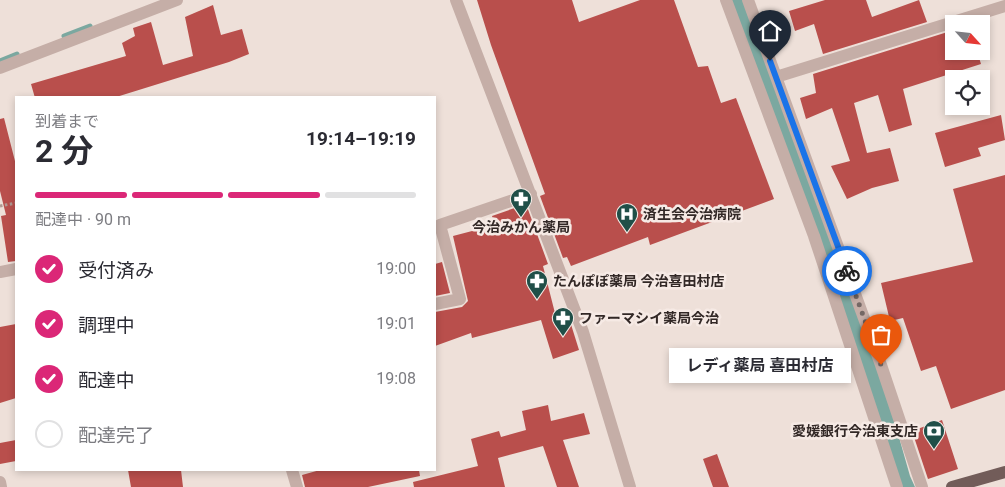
<!DOCTYPE html>
<html lang="ja">
<head>
<meta charset="utf-8">
<style>
	body { margin:0; font-family:Roboto,"Noto Sans JP",sans-serif; background:#f2f2f3; color:#2b2b33; height:100vh; display:flex; flex-direction:column; font-size:19px; white-space:nowrap }
	* { box-sizing:border-box; margin:0 }
	p { font-size:16px; color:#7c7c81 }
	.icon { flex:none; width:28px; height:28px; fill:none; stroke:currentColor; stroke-width:2; stroke-linecap:round; stroke-linejoin:round }
	.map { position:relative; flex:1; overflow:hidden }
	.drawer { position:absolute; left:15px; top:96px; width:421px; height:375px; display:flex; flex-direction:column; background:#fff; border-radius:0px; box-shadow:0 2px 8px #0003 }
	.drawer>* { flex:none }
	.needle { width:32px; rotate:117deg }
	.fabs { position:absolute; left:945px; top:15px; display:grid; gap:10px }
	.fabs a { display:grid; place-items:center; width:45px; height:45px; border-radius:0px; background:#fff; box-shadow:0 2px 8px #0003; font-size:25px }
	.pin { position:absolute; display:grid; place-items:center; width:42px; height:42px; color:#fff; margin:-51px -21px; border-radius:50% 50% 50% 0; rotate:-45deg; box-shadow:0 0 5px #0007 }
	.pin .icon { rotate:45deg }
	.courier { position:absolute; display:grid; place-items:center; width:50px; height:50px; margin:-25px; border:4px solid #1a73e8; border-radius:50%; background:#fff; color:#222; box-shadow:0 1px 6px #0007 }
	.bubble { position:absolute; height:35px; border-radius:0px; background:#fff; box-shadow:0 2px 8px #0003; font-size:16px; font-weight:700; line-height:35px; text-align:center }
	.overview em { font-style:normal; font-weight:700 }
	.overview div { display:flex; flex-direction:column-reverse }
	.overview { display:flex; align-items:center; justify-content:space-between; height:85px; padding:0 20px }
	h1 { font-size:32px; font-weight:700; line-height:38px }
	.bar { display:grid; grid-template-columns:repeat(4,1fr); gap:8px 5px; align-content:center; height:60px; padding:0 20px }
	.bar i { height:6px; border-radius:4px; background:#e1e1e2 }
	.bar .on { background:#db2777 }
	.bar p { grid-column:span 4 }
	ol { padding:0 20px; list-style:none }
	li { display:flex; align-items:center; gap:15px; height:55px }
	li p { margin-inline-start:auto }
	li .icon { padding:5px; border-radius:50%; background:#db2777; color:#fff; stroke-width:4 }
	li:last-child { color:#7c7c81 }
	li i { width:28px; height:28px; border:2px solid #e1e1e2; border-radius:50% }
	.map>svg:first-child { display:block }
	.water { fill:#7ba8a0 }
	.lines { fill:none; stroke-linecap:round; stroke-linejoin:round }
	.stream { stroke:#7ba8a0; stroke-width:5 }
	.building { fill:#b94f4c }
	.path { stroke:#b09891; stroke-width:3; stroke-dasharray:2.5 2.5; stroke-linecap:butt }
	.minor { stroke:#c5aea7; stroke-width:12 }
	.primary { stroke:#725c59; stroke-width:12 }
	.done { stroke:#746865; stroke-width:5; stroke-dasharray:0 9 }
	.route { stroke:#1a73e8; stroke-width:6 }
	.labels { text-anchor:middle; stroke-width:5; stroke-linejoin:round; paint-order:stroke }
	.poi-label { font-size:14px; font-weight:bold; fill:#322826; stroke:#f6eae5; text-anchor:start }
</style>
</head>
<body>
<div class="map">
<svg width="1005" height="487" viewBox="0 0 1005 487">
	<rect width="100%" height="100%" fill="#eee0d9"/>
	<path class="water" d="M729,0H744L889,402L910,476L915,487H902Z"/>
	<g class="lines">
		<path class="stream" d="M64,36L90,26
			M0,61L17,54"/>
	</g>
	<path class="building" d="M477,0H572L579,22L640,0H674L698,67L708,66L721,103L736,98L774,199L650,245L648,237L571,266L567,257L563,258L540,196L545,194L491,45Z
		M825,0H866L872,17L919,0L927,22L823,54L814,24L795,31L789,11Z
		M213,5L221,35L242,29L249,54L229,62L113,98H35L31,84L126,56L122,43L135,36L133,28L151,22L163,65L193,56L185,17Z
		M954,30V51H977L981,64L903,89L912,125L889,132L878,95L854,103L867,153L890,148L899,181L872,188L847,199L831,166L850,161L832,108L806,119L800,98L816,93L813,74Z
		M1001,115L1005,140L978,148L981,156L945,167L935,133Z
		M4,118L16,165V261L8,262L1,216L6,215L0,191V119Z
		M1005,175V390L951,409L936,366L921,371L903,318L890,321L881,283L973,262L953,189Z
		M526,204L548,264L543,266L557,321L569,318L579,350L553,359L541,320L472,338L471,333L435,346V312L462,307L468,301L453,236L495,225L492,216Z
		M442,262L450,293L435,296V264Z
		M16,324V398L0,403V327Z
		M548,405L551,421L584,413L590,434L563,440L579,487H557L543,446L498,458L505,487H414L413,482L478,466L471,439L499,431L501,437L526,430L522,411Z
		M942,420L958,469L928,479L912,431Z
		M16,440V461L0,464V443Z
		M717,454L729,487H713L703,459Z
		M128,470H181L183,487H131Z
		M320,470H419L420,476L368,487H305L302,475Z"/>
	<g class="lines">
		<path class="path" d="M0,206L16,203"/>
		<path class="minor" d="M456,0L583,332L630,487
			M726,0L814,236L897,487
			M748,0L881,365L922,487
			M0,68L177,0
			M776,77L1005,6
			M0,272L16,269
			M435,304L460,299L440,225L531,194
			M292,470L297,487
			M0,482L1,487"/>
		<path class="primary" d="M952,487L1005,472"/>
	</g>
	<g class="lines">
		<path class="done" d="M847,271L881,365"/>
		<path class="route" d="M770,61L847,271"/>
	</g>
	<defs>
		<g id="pharmacy-pin" transform="scale(1.125)"><path d="M0 17L-7.5 6A9.5 9.5 0 1 1 7.5 6Z" fill="#204f48" stroke="#f6eae5"/><path d="M-2-6h4v4h4v4h-4v4h-4v-4h-4v-4h4Z" fill="#fff"/></g>
		<g id="hospital-pin" transform="scale(1.125)"><path d="M0 17L-7.5 6A9.5 9.5 0 1 1 7.5 6Z" fill="#204f48" stroke="#f6eae5"/><path d="M-5-5h3v3.5h4V-5h3V5h-3V1.5h-4V5h-3Z" fill="#fff"/></g>
		<g id="bank-pin" transform="scale(1.125)"><path d="M0 17L-7.5 6A9.5 9.5 0 1 1 7.5 6Z" fill="#204f48" stroke="#f6eae5"/><path d="M-6-4H6V4H-6ZM0-2.3a2.3 2.3 0 1 0 0 4.6a2.3 2.3 0 1 0 0-4.6Z" fill="#fff"/></g>
	</defs>
	<g fill-rule="evenodd">
		<use href="#pharmacy-pin" x="521" y="199"/>
		<use href="#hospital-pin" x="627" y="214"/>
		<use href="#pharmacy-pin" x="537" y="281"/>
		<use href="#pharmacy-pin" x="563" y="318"/>
		<use href="#bank-pin" x="934" y="431"/>
	</g>
	<g class="labels">
		<g class="poi-label">
			<text x="643" y="219">済生会今治病院</text>
			<text x="521" y="232" text-anchor="middle">今治みかん薬局</text>
			<text x="553" y="286">たんぽぽ薬局 今治喜田村店</text>
			<text x="579" y="323">ファーマシイ薬局今治</text>
			<text x="918" y="436" text-anchor="end">愛媛銀行今治東支店</text>
		</g>
	</g>
</svg>
<div class="fabs">
<a><svg class="needle" viewBox="-14 -14 28 28"><path d="M0-13l5 13h-10z" fill="#e53935"/><path d="M0 13l5-13h-10z" fill="#7c7c81"/></svg></a>
<a><svg class="icon" aria-label="locate" viewBox="0 0 24 24"><circle cx="12" cy="12" r="6"/><path d="M12 2v4M12 18v4M2 12h4M18 12h4"/></svg></a>
</div>
<div class="pin" style="left:881px;top:365px;background:#ea580c"><svg class="icon" aria-label="bag" viewBox="0 0 24 24"><path d="M5 8h14l-1 12H6zM9 8a3 3 0 0 1 6 0"/></svg></div>
<div class="pin" style="left:770px;top:61px;background:#1f2937"><svg class="icon" aria-label="home" viewBox="0 0 24 24"><path d="M3 11l9-7 9 7M6 9v11h12V9"/></svg></div>
<div class="courier" style="left:847px;top:271px"><svg class="icon" aria-label="bike" viewBox="0 0 24 24"><circle cx="6" cy="16" r="4"/><circle cx="18" cy="16" r="4"/><path d="M6 16l4-8h5l3 8M10 8l3 8H6M13 5h3"/></svg></div>
<div class="bubble" style="left:669px;top:348px;width:182px">レディ薬局 喜田村店</div>
<section class="drawer">
<div class="overview"><div><h1>2 分</h1><p>到着まで</p></div><em>19:14–19:19</em></div>
<div class="bar"><i class="on"></i><i class="on"></i><i class="on"></i><i></i><p>配達中 · 90 m</p></div>
<ol>
<li><svg class="icon" aria-label="check" viewBox="0 0 24 24"><path d="M5 12l5 5 9-10"/></svg>受付済み<p>19:00</p></li>
<li><svg class="icon" aria-label="check" viewBox="0 0 24 24"><path d="M5 12l5 5 9-10"/></svg>調理中<p>19:01</p></li>
<li><svg class="icon" aria-label="check" viewBox="0 0 24 24"><path d="M5 12l5 5 9-10"/></svg>配達中<p>19:08</p></li>
<li><i></i>配達完了</li>
</ol>
</section>
</div>
</body>
</html>
